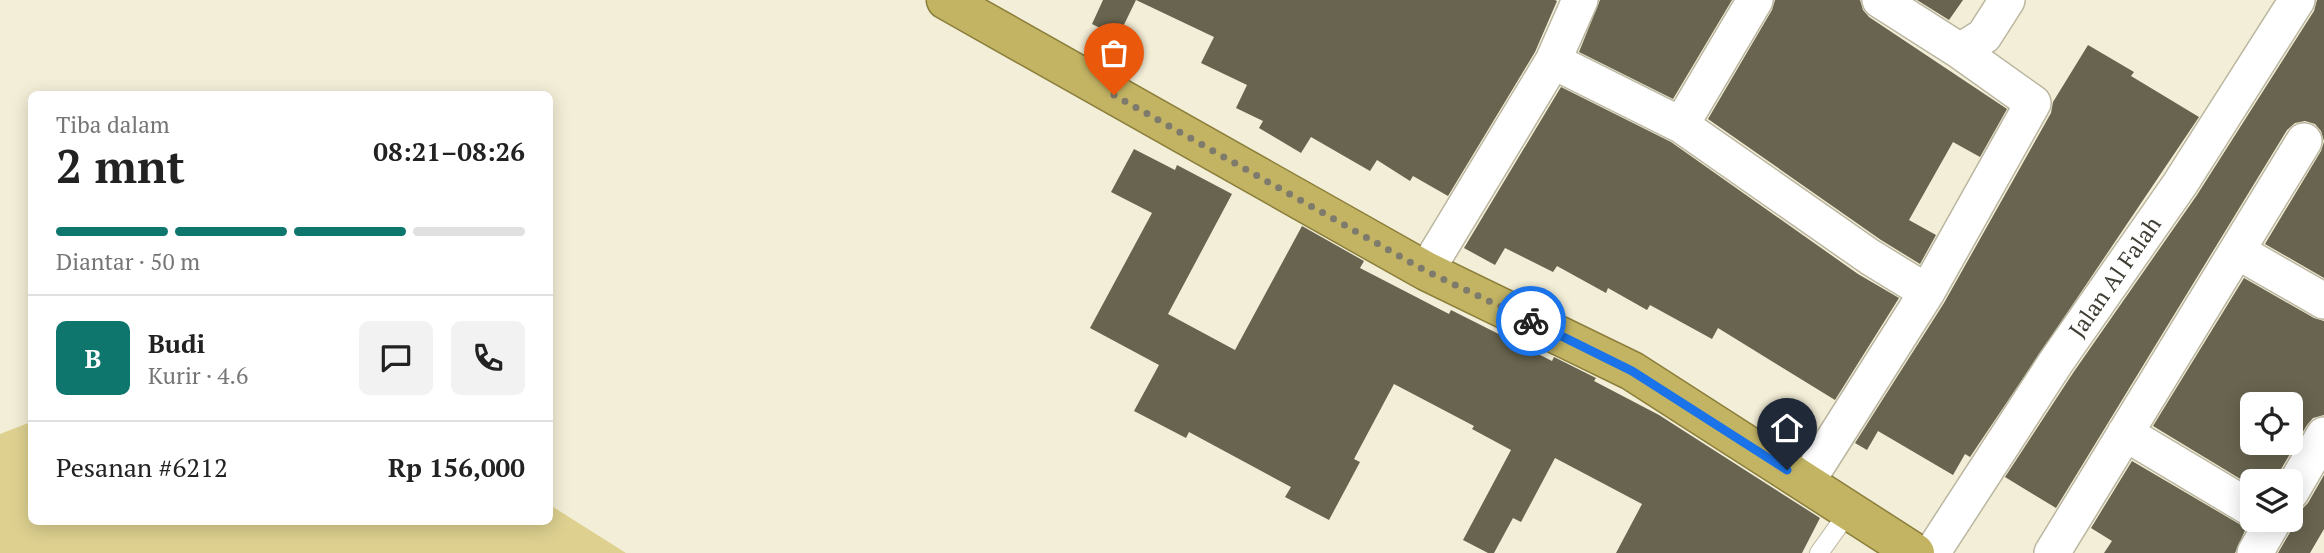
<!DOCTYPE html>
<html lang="id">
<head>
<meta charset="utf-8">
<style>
	body { margin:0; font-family:"PT Serif",serif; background:#f2f2f2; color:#222; height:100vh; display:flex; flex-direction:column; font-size:26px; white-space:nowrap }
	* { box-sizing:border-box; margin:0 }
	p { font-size:23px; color:#767676 }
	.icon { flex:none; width:38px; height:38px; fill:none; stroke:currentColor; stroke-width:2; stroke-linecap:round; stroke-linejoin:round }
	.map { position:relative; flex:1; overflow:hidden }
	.details { position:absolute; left:28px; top:91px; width:525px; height:434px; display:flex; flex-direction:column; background:#fff; border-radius:10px; box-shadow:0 4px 18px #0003 }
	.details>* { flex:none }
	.buttons { position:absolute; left:2240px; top:392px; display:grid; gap:14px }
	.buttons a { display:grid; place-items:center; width:63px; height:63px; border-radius:10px; background:#fff; box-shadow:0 4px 18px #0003; font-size:35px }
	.pin { position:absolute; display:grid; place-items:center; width:60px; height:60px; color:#fff; margin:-72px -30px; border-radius:50% 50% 50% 0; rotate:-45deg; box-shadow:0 0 7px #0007 }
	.pin .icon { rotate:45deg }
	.courier { position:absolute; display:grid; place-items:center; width:70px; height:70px; margin:-35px; border:5px solid #1a73e8; border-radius:50%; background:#fff; color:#222; box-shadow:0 2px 9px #0007 }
	.overview em { font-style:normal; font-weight:600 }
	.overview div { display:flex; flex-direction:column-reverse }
	.overview { display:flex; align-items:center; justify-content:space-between; height:119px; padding:0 28px }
	h1 { font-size:46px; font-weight:600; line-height:52px }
	.bar { display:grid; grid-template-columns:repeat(4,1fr); gap:10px 7px; align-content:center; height:84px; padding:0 28px }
	.bar i { height:9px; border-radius:5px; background:#e0e0e0 }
	.bar .current { background:#0f766e }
	.bar p { grid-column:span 4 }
	.line { display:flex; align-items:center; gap:18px; padding:0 28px; border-top:2px solid #e0e0e0 }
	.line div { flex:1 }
	.round { display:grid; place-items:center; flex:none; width:74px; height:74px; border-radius:10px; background:#f2f2f2 }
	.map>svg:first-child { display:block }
	.water { fill:#ded190 }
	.building { fill:#68644f; fill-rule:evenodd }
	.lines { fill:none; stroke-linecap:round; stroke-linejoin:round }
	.service-casing { stroke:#bab6a0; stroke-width:20 }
	.minor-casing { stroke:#bab6a0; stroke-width:38 }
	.trunk-casing { stroke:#8b7e3a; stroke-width:41 }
	.service { stroke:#fff; stroke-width:18 }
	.minor { stroke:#fff; stroke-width:35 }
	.trunk { stroke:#c3b464; stroke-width:38 }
	.done { stroke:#7e7b6d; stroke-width:7; stroke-dasharray:0 12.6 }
	.route { stroke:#1a73e8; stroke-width:9 }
	.labels { text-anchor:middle; stroke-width:7; stroke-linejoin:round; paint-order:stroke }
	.street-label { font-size:23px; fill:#3f3d34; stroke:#fff }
</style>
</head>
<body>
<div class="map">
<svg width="2324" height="553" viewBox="0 0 2324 553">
	<rect width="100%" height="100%" fill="#f3eed7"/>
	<path class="water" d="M31,422L32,522H550V505L626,553H0V434Z"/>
	<path class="building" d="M1103,0H1136L1118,37L1092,24Z
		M1136,0H1555L1557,1L1535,52L1448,196L1413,176L1410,181L1377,160L1370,171L1311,137L1301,153L1259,128L1263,121L1236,108L1247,85L1201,63L1214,37Z
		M1600,0H1732L1673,99L1579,52Z
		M1775,0H1860L1863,10L1869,17L2007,109L1980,157L1953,142L1909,220L1936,235L1920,264L1881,240L1708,119L1772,10Z
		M1917,0H1963L1949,20Z
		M2317,0H2324V141L2321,131L2315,124L2305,121L2295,123L2287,130L2056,508L2005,477L2073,373L2197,195L2314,11Z
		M2088,45L2134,72L2131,76L2199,117L1970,457L1965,454L1953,475L1878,431L1867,450L1855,443L1944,303L2051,113L2053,102Z
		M1561,87L1671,142L1858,274L1899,298L1835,400L1718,328L1712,339L1650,305L1647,310L1608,288L1606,293L1557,266L1553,272L1505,248L1495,265L1464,248Z
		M2324,142V278L2265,244L2321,151Z
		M1134,149L1175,170L1177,165L1232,194L1168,314L1235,350L1302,226L1364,261L1360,268L1449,314L1451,310L1552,361L1554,357L1596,378L1594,381L1659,415L1820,518L1802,553H1616L1642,504L1555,458L1521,522L1513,518L1494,553H1488L1463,540L1511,450L1472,429L1474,426L1394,384L1354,459L1360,462L1329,520L1285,497L1291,487L1189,432L1186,438L1134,411L1159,365L1090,328L1152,213L1111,192Z
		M2244,278L2314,318L2324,321V415L2313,418L2307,425L2274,481H2252V486L2153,426ZM2252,404H2291V443H2252Z
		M2132,461L2246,528L2235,553H2104L2112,541L2091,528Z
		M2324,475V529L2310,553H2278L2292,529L2294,521L2292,512L2302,509L2308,503Z"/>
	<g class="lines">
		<g class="service-casing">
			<path id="service" d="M1819,553L1850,510"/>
		</g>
		<g class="minor-casing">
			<path id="minor" d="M1880,0L1960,51
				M1553,61L1681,125L1870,257L1927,292
				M1681,125L1755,0
				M2237,251L2324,301
				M1426,271L1553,61L1580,0
				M2125,433L2252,509
				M1806,483L1927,292L2033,103L1960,51L1984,36L2007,0
				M2291,492L2324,435
				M1932,553L2056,362L2180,184L2297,0
				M2052,553L2304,141
				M2255,553L2274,520"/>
		</g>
		<g class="trunk-casing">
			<path id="trunk" d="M946,0L1426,271L1632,371L1915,553"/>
		</g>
		<use href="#service" class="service"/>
		<use href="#minor" class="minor"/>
		<use href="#trunk" class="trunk"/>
	</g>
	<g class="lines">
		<path class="done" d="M1114,95L1426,271L1531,321"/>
		<path class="route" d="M1531,321L1632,371L1787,470"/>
	</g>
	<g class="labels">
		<g class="street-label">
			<text transform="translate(2115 277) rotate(-55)" y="8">Jalan Al Falah</text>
		</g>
	</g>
</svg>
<div class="buttons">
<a><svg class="icon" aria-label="locate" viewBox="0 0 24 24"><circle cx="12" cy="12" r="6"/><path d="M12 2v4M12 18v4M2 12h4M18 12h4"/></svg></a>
<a><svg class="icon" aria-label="layers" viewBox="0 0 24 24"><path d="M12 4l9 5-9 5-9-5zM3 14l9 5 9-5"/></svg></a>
</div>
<div class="pin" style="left:1114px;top:95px;background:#ea580c"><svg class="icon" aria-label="bag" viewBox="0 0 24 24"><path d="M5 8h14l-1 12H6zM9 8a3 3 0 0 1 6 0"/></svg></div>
<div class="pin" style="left:1787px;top:470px;background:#1f2937"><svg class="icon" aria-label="home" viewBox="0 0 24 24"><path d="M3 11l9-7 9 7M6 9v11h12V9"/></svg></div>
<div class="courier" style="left:1531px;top:321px"><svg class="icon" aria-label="bike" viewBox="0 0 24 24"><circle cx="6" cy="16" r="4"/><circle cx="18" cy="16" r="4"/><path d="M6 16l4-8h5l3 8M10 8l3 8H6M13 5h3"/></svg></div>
<section class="details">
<div class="overview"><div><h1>2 mnt</h1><p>Tiba dalam</p></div><em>08:21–08:26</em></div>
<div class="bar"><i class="current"></i><i class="current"></i><i class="current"></i><i></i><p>Diantar · 50 m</p></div>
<div class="line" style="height:126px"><b class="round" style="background:#0f766e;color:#fff">B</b><div><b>Budi</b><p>Kurir · 4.6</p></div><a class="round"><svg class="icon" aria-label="chat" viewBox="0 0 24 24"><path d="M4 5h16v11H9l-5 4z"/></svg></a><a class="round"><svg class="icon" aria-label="phone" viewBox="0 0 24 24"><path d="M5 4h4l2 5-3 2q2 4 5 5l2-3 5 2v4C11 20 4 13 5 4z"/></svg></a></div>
<div class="line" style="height:91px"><div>Pesanan #6212</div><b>Rp 156,000</b></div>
</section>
</div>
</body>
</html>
